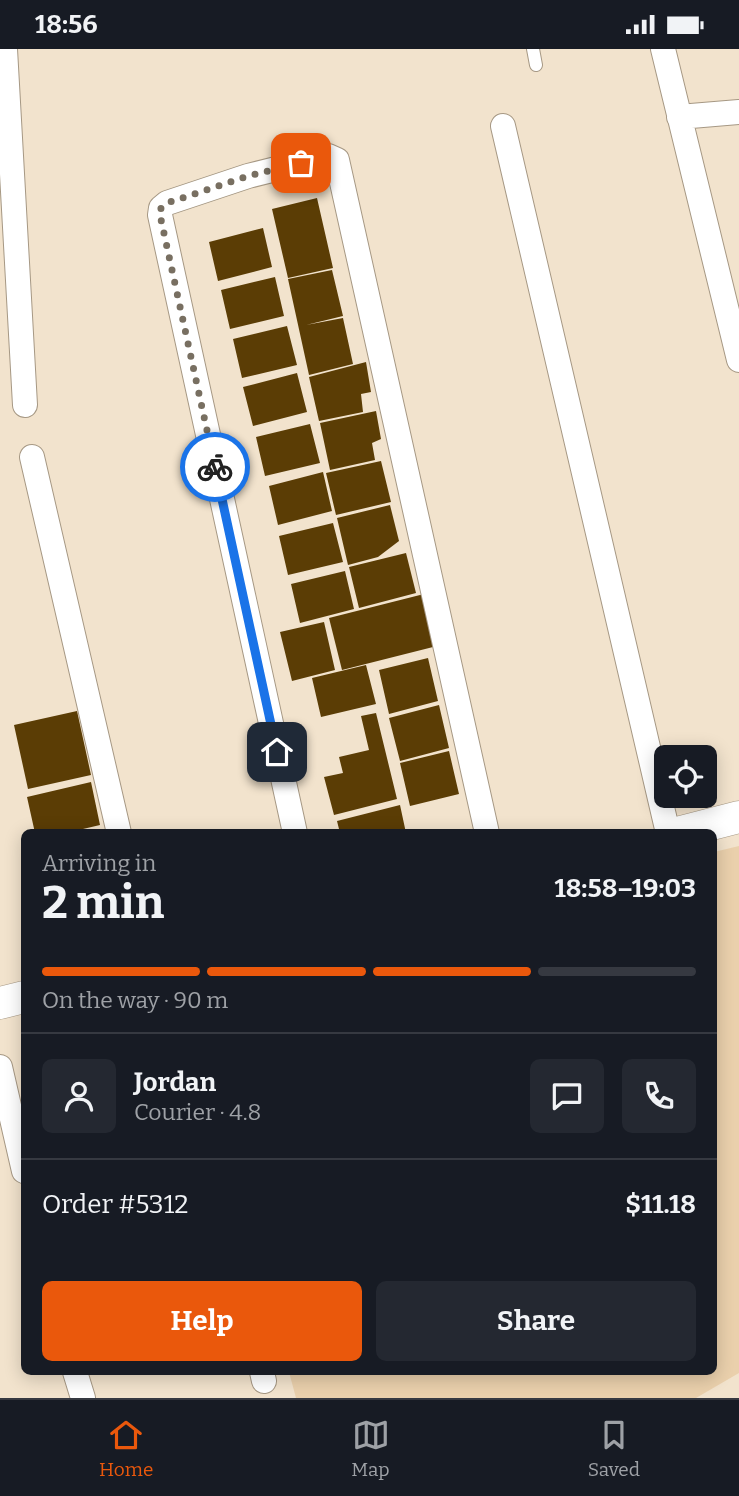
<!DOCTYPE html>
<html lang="en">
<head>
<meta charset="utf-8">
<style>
	body { margin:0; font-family:Bitter,serif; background:#242831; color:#f1f3f6; height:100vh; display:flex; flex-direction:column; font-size:26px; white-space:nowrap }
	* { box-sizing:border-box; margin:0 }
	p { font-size:23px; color:#9ea1a6 }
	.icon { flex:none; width:38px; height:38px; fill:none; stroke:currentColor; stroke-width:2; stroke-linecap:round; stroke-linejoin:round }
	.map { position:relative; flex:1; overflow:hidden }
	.details { position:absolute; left:21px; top:780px; width:696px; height:546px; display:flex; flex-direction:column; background:#171b24; border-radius:10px; box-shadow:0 4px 18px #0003 }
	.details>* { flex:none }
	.controls { position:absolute; left:654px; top:696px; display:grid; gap:14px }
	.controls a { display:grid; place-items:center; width:63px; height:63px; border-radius:10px; background:#171b24; box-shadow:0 4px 18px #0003; font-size:35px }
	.pin { position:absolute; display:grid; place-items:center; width:60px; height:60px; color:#fff; margin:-30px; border-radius:14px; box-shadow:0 4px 10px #0006 }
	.courier { position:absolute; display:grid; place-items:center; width:70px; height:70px; margin:-35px; border:5px solid #1a73e8; border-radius:50%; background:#fff; color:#222; box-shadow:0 2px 9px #0007 }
	.head em { font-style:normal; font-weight:700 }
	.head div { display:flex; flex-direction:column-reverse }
	.head { display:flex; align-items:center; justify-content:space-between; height:119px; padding:0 21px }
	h1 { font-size:46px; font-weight:700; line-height:52px }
	.bar { display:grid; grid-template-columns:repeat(4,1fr); gap:10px 7px; align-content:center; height:84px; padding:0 21px }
	.bar i { height:9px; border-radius:5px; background:#363941 }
	.bar .current { background:#ea580c }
	.bar p { grid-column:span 4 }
	.line { display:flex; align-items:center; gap:18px; padding:0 21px; border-top:2px solid #363941 }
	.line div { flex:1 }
	.round { display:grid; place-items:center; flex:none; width:74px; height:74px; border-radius:10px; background:#242831 }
	.primary-button { display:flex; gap:14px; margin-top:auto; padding:14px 21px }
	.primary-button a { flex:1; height:80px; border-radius:10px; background:#ea580c; color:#fff; font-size:28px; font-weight:700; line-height:80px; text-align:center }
	.primary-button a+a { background:#242831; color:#f1f3f6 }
	.status { display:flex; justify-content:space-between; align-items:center; height:49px; padding:0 35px; background:#171b24; direction:ltr }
	.status svg { height:19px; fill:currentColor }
	.tabs { display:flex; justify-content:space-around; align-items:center; height:98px; border-top:2px solid #363941; background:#171b24; font-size:19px; color:#9ea1a6 }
	.tabs a { display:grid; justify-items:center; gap:4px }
	.tabs .current { color:#ea580c }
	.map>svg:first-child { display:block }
	.green { fill:#ead0ac }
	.building { fill:#5b3d05 }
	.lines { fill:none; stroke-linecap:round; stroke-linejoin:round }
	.service-casing { stroke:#a69884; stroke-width:14 }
	.minor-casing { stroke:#a69884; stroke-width:26 }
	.tertiary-casing { stroke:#a69884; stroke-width:33 }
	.service { stroke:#fff; stroke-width:12 }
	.minor { stroke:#fff; stroke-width:24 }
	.tertiary { stroke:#fff; stroke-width:32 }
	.done { stroke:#786f61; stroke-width:7; stroke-dasharray:0 12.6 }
	.route { stroke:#1a73e8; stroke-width:9 }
</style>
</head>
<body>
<div class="status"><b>18:56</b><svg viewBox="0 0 49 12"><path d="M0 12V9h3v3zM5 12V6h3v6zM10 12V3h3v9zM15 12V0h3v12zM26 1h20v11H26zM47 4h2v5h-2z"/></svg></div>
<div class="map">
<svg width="739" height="1349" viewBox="0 0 739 1349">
	<rect width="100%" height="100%" fill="#f2e3cd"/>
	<path class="green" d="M739,797V1324L696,1349H296L289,1323H714V803Z"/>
	<path class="building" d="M317,149L333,219L288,229L272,160Z
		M263,179L272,218L218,232L209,193Z
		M332,221L343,267L306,276L343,269L353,315L309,326L288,230Z
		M275,228L284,267L230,280L221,241Z
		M287,277L297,316L242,329L233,290Z
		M366,313L371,343L361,345L363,363L319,372L309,328Z
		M297,324L307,363L253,377L243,338Z
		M376,362L381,390L372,394L375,411L330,421L320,374Z
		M310,375L320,414L265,427L256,388Z
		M381,412L391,453L336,466L326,424Z
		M323,423L332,462L278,476L269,437Z
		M390,456L399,492L378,508L348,516L337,469Z
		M333,474L343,513L288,526L279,487Z
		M406,504L416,544L359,559L349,518Z
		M345,522L354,560L300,574L291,535Z
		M424,545L437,597L342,621L329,569Z
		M324,573L335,621L292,632L280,583Z
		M428,609L438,652L389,665L379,621Z
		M366,616L376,655L321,668L312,629Z
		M439,656L449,699L400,712L389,669Z
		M77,662L91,726L28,740L14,676Z
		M376,664L397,750L334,766L324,728L343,724L339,708L369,701L361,667Z
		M449,702L459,745L410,757L400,714Z
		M91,733L100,776L66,784H35L27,748Z
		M400,756L406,784H340L337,772Z"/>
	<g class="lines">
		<g class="service-casing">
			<path id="service" d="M533,0L536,16"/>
		</g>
		<g class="minor-casing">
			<path id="minor" d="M5,0L25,356
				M663,0L739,311
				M679,68L739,63
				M503,77L668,784
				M32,408L119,784
				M295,784L160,166L161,159L167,154L248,127L328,107L337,111L487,784
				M0,1018L24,1122
				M75,1323L83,1349
				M262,1323L264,1332"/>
		</g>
		<g class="tertiary-casing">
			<path id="tertiary" d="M677,784L739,768
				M0,954L24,948"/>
		</g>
		<use href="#service" class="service"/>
		<use href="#minor" class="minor"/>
		<use href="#tertiary" class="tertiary"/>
	</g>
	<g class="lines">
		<path class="done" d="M215,418L160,166L161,159L167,154L248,127L301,114"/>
		<path class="route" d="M215,418L277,703"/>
	</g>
</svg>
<div class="controls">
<a><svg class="icon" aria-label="locate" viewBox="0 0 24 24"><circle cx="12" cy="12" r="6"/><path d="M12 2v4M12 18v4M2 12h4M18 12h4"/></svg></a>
</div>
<div class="pin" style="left:301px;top:114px;background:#ea580c"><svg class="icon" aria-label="bag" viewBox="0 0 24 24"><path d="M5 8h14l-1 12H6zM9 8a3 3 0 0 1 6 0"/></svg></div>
<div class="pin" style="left:277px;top:703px;background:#1f2937"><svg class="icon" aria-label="home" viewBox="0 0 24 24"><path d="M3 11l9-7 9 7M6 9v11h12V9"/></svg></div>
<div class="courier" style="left:215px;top:418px"><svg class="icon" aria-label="bike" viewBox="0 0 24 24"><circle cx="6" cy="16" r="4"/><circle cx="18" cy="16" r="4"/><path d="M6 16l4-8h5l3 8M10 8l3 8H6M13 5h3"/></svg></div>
<section class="details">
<div class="head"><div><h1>2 min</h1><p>Arriving in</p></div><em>18:58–19:03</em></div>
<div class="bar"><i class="current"></i><i class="current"></i><i class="current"></i><i></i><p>On the way · 90 m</p></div>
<div class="line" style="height:126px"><a class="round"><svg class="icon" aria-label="person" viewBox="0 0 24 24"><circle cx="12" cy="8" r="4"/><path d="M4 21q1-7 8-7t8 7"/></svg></a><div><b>Jordan</b><p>Courier · 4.8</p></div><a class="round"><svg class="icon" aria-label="chat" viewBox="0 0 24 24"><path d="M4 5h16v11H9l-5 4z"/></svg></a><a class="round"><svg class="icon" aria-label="phone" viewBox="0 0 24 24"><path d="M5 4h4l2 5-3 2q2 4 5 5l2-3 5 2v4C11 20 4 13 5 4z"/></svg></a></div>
<div class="line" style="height:91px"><div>Order #5312</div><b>$11.18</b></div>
<div class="primary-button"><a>Help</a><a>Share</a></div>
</section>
</div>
<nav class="tabs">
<a class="current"><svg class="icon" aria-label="home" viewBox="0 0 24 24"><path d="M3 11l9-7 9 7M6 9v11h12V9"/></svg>Home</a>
<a><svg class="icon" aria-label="map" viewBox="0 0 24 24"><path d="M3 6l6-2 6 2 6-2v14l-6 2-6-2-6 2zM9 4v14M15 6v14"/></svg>Map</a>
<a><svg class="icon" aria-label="saved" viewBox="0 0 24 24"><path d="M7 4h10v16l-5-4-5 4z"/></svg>Saved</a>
</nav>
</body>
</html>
